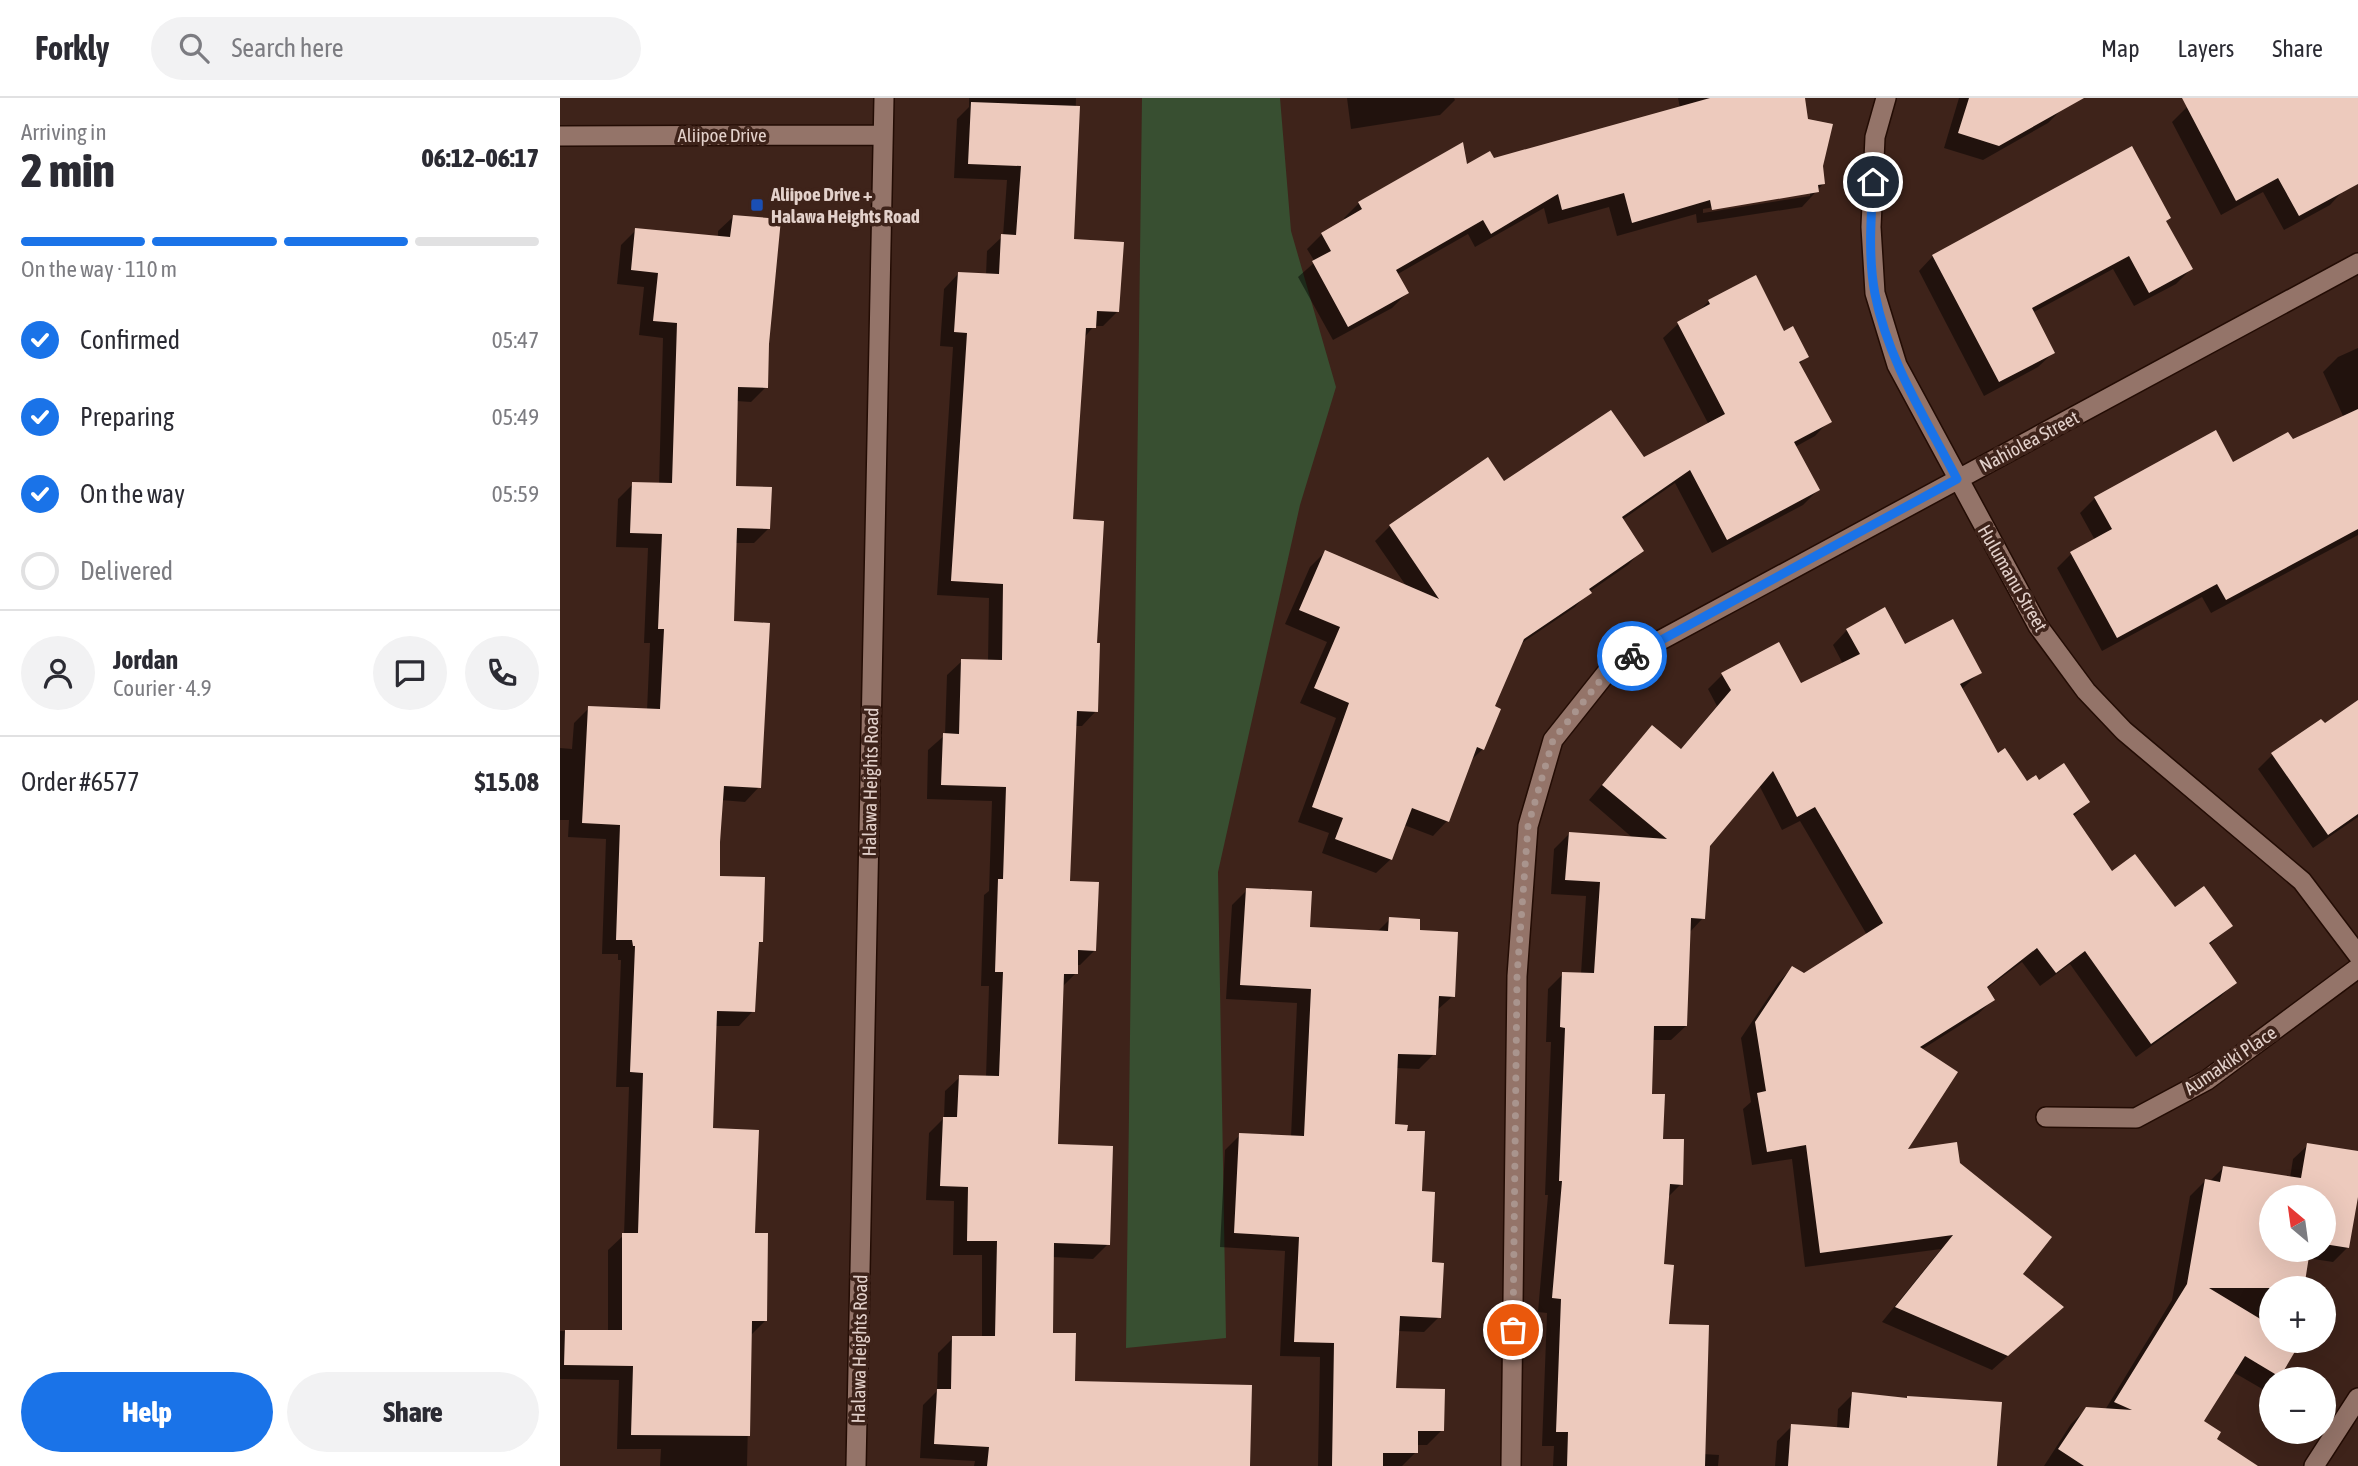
<!DOCTYPE html>
<html lang="en">
<head>
<meta charset="utf-8">
<style>
	body { margin:0; font-family:"Asap Condensed",sans-serif; background:#f2f2f3; color:#2b2b33; height:100vh; display:flex; flex-direction:column; font-size:26px; white-space:nowrap }
	* { box-sizing:border-box; margin:0 }
	p { font-size:23px; color:#7c7c81 }
	.icon { flex:none; width:38px; height:38px; fill:none; stroke:currentColor; stroke-width:2; stroke-linecap:round; stroke-linejoin:round }
	.map { position:relative; flex:1; overflow:hidden }
	.side { display:flex; flex-direction:column; background:#fff; width:560px }
	.side>* { flex:none }
	.needle { width:46px; rotate:331deg }
	.fabs { position:absolute; left:1699px; top:1087px; display:grid; gap:14px }
	.fabs a { display:grid; place-items:center; width:77px; height:77px; border-radius:50%; background:#fff; box-shadow:0 7px 28px #0002; font-size:35px }
	.pin { position:absolute; display:grid; place-items:center; width:60px; height:60px; color:#fff; margin:-30px; border:4px solid #fff; border-radius:50%; box-shadow:0 2px 7px #0007 }
	.courier { position:absolute; display:grid; place-items:center; width:70px; height:70px; margin:-35px; border:5px solid #1a73e8; border-radius:50%; background:#fff; color:#222; box-shadow:0 2px 9px #0007 }
	.summary em { font-style:normal; font-weight:800 }
	.summary div { display:flex; flex-direction:column-reverse }
	.summary { display:flex; align-items:center; justify-content:space-between; height:119px; padding:0 21px }
	h1 { font-size:46px; font-weight:800; line-height:52px }
	.bar { display:grid; grid-template-columns:repeat(4,1fr); gap:10px 7px; align-content:center; height:84px; padding:0 21px }
	.bar i { height:9px; border-radius:5px; background:#e1e1e2 }
	.bar .active { background:#1a73e8 }
	.bar p { grid-column:span 4 }
	.line { display:flex; align-items:center; gap:18px; padding:0 21px; border-top:2px solid #e1e1e2 }
	.line div { flex:1 }
	.round { display:grid; place-items:center; flex:none; width:74px; height:74px; border-radius:37px; background:#f2f2f3 }
	ol { padding:0 21px; list-style:none }
	li { display:flex; align-items:center; gap:21px; height:77px }
	li p { margin-inline-start:auto }
	li .icon { padding:7px; border-radius:50%; background:#1a73e8; color:#fff; stroke-width:4 }
	li:last-child { color:#7c7c81 }
	li i { width:38px; height:38px; border:4px solid #e1e1e2; border-radius:50% }
	.button { display:flex; gap:14px; margin-top:auto; padding:14px 21px }
	.button a { flex:1; height:80px; border-radius:42px; background:#1a73e8; color:#fff; font-size:28px; font-weight:800; line-height:80px; text-align:center }
	.button a+a { background:#f2f2f3; color:#2b2b33 }
	header { display:flex; align-items:center; gap:42px; box-sizing:border-box; height:98px; padding:0 35px; background:#fff; border-bottom:2px solid #e1e1e2 }
	header strong { font-size:33px }
	nav { display:flex; gap:38px; margin-inline-start:auto; font-size:24px }
	.search { width:490px; height:63px; background:#f2f2f3; display:flex; align-items:center; gap:18px; box-sizing:border-box; padding:0 24px; border-radius:38px; color:#7c7c81; font-size:26px }
	main { display:flex; flex:1; min-height:0 }
	.map>svg:first-child { display:block }
	.green { fill:#384f31 }
	.shadow { fill:#0007; fill-rule:evenodd }
	.building { fill:#edcabd }
	.lines { fill:none; stroke-linecap:round; stroke-linejoin:round }
	.minor-casing { stroke:#230c04; stroke-width:22 }
	.tertiary-casing { stroke:#230c04; stroke-width:22 }
	.minor { stroke:#947469; stroke-width:19 }
	.tertiary { stroke:#947469; stroke-width:19 }
	.done { stroke:#a9948d; stroke-width:7; stroke-dasharray:0 12.6 }
	.route { stroke:#1a73e8; stroke-width:9 }
	.transit-dot { fill:#1a4fb4; stroke:#3e231a; stroke-width:2.5 }
	.labels { text-anchor:middle; stroke-width:7; stroke-linejoin:round; paint-order:stroke }
	.street-label { font-size:19px; fill:#e3d1cb; stroke:#3e231a }
	.poi-label { font-size:19px; font-weight:bold; fill:#e3d1cb; stroke:#3e231a; text-anchor:start }
</style>
</head>
<body>
<header>
<strong>Forkly</strong>
<div class="search"><svg class="icon" aria-label="search" viewBox="0 0 24 24"><circle cx="10" cy="10" r="6"/><path d="M15 15l6 6"/></svg>Search here</div>
<nav><a>Map</a><a>Layers</a><a>Share</a></nav>
</header>
<main>
<section class="side">
<div class="summary"><div><h1>2 min</h1><p>Arriving in</p></div><em>06:12–06:17</em></div>
<div class="bar"><i class="active"></i><i class="active"></i><i class="active"></i><i></i><p>On the way · 110 m</p></div>
<ol>
<li><svg class="icon" aria-label="check" viewBox="0 0 24 24"><path d="M5 12l5 5 9-10"/></svg>Confirmed<p>05:47</p></li>
<li><svg class="icon" aria-label="check" viewBox="0 0 24 24"><path d="M5 12l5 5 9-10"/></svg>Preparing<p>05:49</p></li>
<li><svg class="icon" aria-label="check" viewBox="0 0 24 24"><path d="M5 12l5 5 9-10"/></svg>On the way<p>05:59</p></li>
<li><i></i>Delivered</li>
</ol>
<div class="line" style="height:126px"><a class="round"><svg class="icon" aria-label="person" viewBox="0 0 24 24"><circle cx="12" cy="8" r="4"/><path d="M4 21q1-7 8-7t8 7"/></svg></a><div><b>Jordan</b><p>Courier · 4.9</p></div><a class="round"><svg class="icon" aria-label="chat" viewBox="0 0 24 24"><path d="M4 5h16v11H9l-5 4z"/></svg></a><a class="round"><svg class="icon" aria-label="phone" viewBox="0 0 24 24"><path d="M5 4h4l2 5-3 2q2 4 5 5l2-3 5 2v4C11 20 4 13 5 4z"/></svg></a></div>
<div class="line" style="height:91px"><div>Order #6577</div><b>$15.08</b></div>
<div class="button"><a>Help</a><a>Share</a></div>
</section>
<div class="map">
<svg width="1798" height="1368" viewBox="0 0 1798 1368">
	<rect width="100%" height="100%" fill="#3e231a"/>
	<path class="green" d="M582,0H720L731,133L776,289L740,407L658,774L666,1240L566,1250Z"/>
	<path class="shadow" d="M409,0H516L512,142L558,213L543,228H534L523,241L511,423L535,546L536,613L522,628H514L509,785L535,852L520,867H516V875L502,889L496,1048L548,1146L533,1161L492,1159L491,1237L513,1285L674,1368H414L415,1363L360,1360L363,1307L377,1293L378,1255L393,1240H422V1157H393L394,1103L366,1102L369,1035L384,1020L385,993L400,979H426L429,888H421L424,797L429,793L432,703L367,701L368,652L385,637L387,577L402,563H428L429,500L377,497L393,249L380,248L384,191L398,176L426,177L427,153L443,138L447,82L394,80L397,21L409,9Z
		M787,0H894L895,2L880,17L791,31Z
		M1118,0H1243L1246,23L1261,68L1263,86L1242,109L1137,125L1136,116L1057,138L1049,109L988,126L984,110L915,149L908,136L836,177L847,195L832,210L773,242L738,179L755,164L747,151L762,136L786,123L784,120L799,105L905,69L1120,10ZM1250,94V98L1143,115V111Z
		M1399,0H1506L1503,10L1488,25L1423,62L1384,50Z
		M1644,0H1798V86L1782,94L1770,107L1724,132L1703,94L1661,117L1612,24L1627,9Z
		M173,119L207,246L206,289L191,304L176,303L174,389L209,430L194,445H175L172,524L199,689L185,704L161,702L158,780L201,843L197,848L193,913L179,928H155L151,1032L193,1137L205,1223L190,1238L187,1368H100L101,1351H57L59,1282L0,1281V1233L48,1234V1152L64,1137L69,989H56L61,862H58V856H42L46,741L8,739L9,722H0V650L12,651L14,625L29,610L87,613L90,545H84L88,450L56,449L58,401L73,386L99,387L103,240L79,237L84,189L57,186L61,147L76,132L158,140V133Z
		M1609,120L1605,124L1631,171L1616,186L1574,208L1553,171L1472,215L1493,255L1478,269L1424,298L1359,173L1373,158Z
		M1149,203L1223,235L1246,259L1239,266L1269,323L1255,338L1235,349L1258,392L1243,407L1152,455L1115,385L1062,422L1082,452L1068,467L1029,494L1015,509L959,547L932,609L923,651L909,664L887,723L873,738L844,727L831,761L816,775L762,755L769,735L738,724L776,620L740,605L767,544L725,526L750,469L765,454L847,489L815,443L830,428L944,386L1083,362L1149,327L1103,240L1118,226L1137,215Z
		M1798,250V437L1651,515L1642,499L1542,553L1497,470L1512,455L1535,442L1520,415L1535,400L1672,366L1732,344L1784,320L1763,274L1778,259Z
		M1287,532L1420,574L1401,592L1437,658L1466,685L1478,684L1528,704L1513,719L1551,775L1615,812L1671,827L1648,848L1674,885L1660,899L1576,959L1510,866L1480,888L1462,864L1426,891L1433,902L1418,916L1361,952L1345,1053L1398,1066L1487,1223L1432,1272L1322,1224L1381,1151L1245,1169L1232,1061L1192,1067L1183,1011L1191,1004L1181,940L1218,885L1232,870L1244,877L1307,837L1240,723L1222,732L1199,687L1148,747L1143,820L1129,835L1126,928L1111,942H1091L1090,997L1101,1042L1121,1086L1107,1100L1102,1167L1107,1228L1143,1356L1159,1357L1158,1368H993L994,1348H982L987,1215L978,1214L988,1097H985L991,944H986L988,891L1003,876H1021L1026,798L991,796L994,751L1009,736L1074,741L1029,702L1078,644L1120,652L1157,608L1148,591L1162,577L1240,588L1283,566L1273,547Z
		M1798,605V719L1753,750L1698,671L1713,656L1764,628Z
		M687,792L748,831L817,834L830,821L858,834L893,898L876,913L874,956L859,971L836,970L833,1028L860,1095L879,1219L864,1234L837,1233L834,1292L882,1332L867,1347H856V1354L842,1368H758L760,1259L720,1258L725,1153L660,1149L665,1052L680,1037L731,1039L737,905L666,901L672,807Z
		M1748,1047L1798,1055V1089L1788,1149L1773,1164L1747,1160L1742,1190H1712V1242L1718,1278L1712,1281V1284L1704,1292L1673,1274L1642,1324L1654,1342L1652,1368H1484L1511,1326L1526,1311L1545,1312L1612,1202L1630,1098L1645,1083L1649,1084L1663,1070L1730,1080L1733,1061ZM1712,1099H1764V1152H1712Z
		M1293,1296L1436,1368H1215L1217,1343L1232,1328L1277,1331L1278,1311Z"/>
	<path class="building" d="M1150,0H1245L1248,21L1273,26L1263,68L1265,86L1258,87L1259,94L1152,112L1150,102L1072,125L1064,95L1002,112L998,96L931,136L923,122L836,172L849,195L788,229L752,163L771,153L761,135L802,111L798,104L903,44L907,66L930,53L934,60Z
		M1409,0H1524L1439,48L1398,35Z
		M1622,0H1798V86L1739,118L1718,80L1676,103Z
		M411,4L520,8L514,141L564,144L559,214L537,213L536,230H526L513,421L544,423L537,545H540L538,614L517,613L510,783L539,784L536,853L518,852V876H504L498,1046L553,1048L550,1147L494,1145L493,1235H516L515,1283L692,1287L690,1368H427L429,1349L374,1346L377,1291H391L392,1238H435L437,1143H407L408,1089L380,1088L383,1019H397L399,977L439,978L443,874H435L438,781H443L446,689L381,687L383,635L399,636L401,561L442,562L443,486L391,483L407,235L394,234L398,174L439,176L441,136L456,137L461,68L408,66Z
		M1572,48L1611,120L1606,123L1633,171L1589,195L1569,158L1472,210L1495,255L1439,284L1372,157Z
		M173,117L221,121L209,246L208,290L178,289L176,388L212,389L210,431L177,430L174,523L210,525L201,690L164,688L160,744V778L205,779L203,844H199L195,914L157,913L153,1030L199,1032L195,1135H208L207,1223H192L190,1338L71,1337L73,1268L4,1267L5,1232H62V1135H78L83,975L70,974L75,848H73L72,842H56L60,727L22,725L28,608L100,611L104,531H98L102,436L70,435L72,384L112,385L117,225L93,223L98,175L71,172L75,130L170,139Z
		M1196,177L1224,233L1233,228L1249,259L1239,264L1272,324L1234,344L1260,392L1167,442L1130,372L1062,419L1084,453L1029,491L1032,495L964,541L935,608L941,611L924,652L917,649L889,724L852,710L832,762L775,741L783,720L752,709L789,605L754,590L780,529L739,512L765,452L879,501L829,427L928,359L944,383L1051,312L1084,359L1165,316L1117,224L1150,206L1148,202Z
		M1798,311V431L1666,502L1657,486L1557,540L1510,454L1552,431L1534,399L1656,332L1673,364L1728,334L1733,341Z
		M1325,509L1345,546L1393,521L1422,575L1400,586L1438,655L1445,650L1467,683L1476,677L1479,682L1504,665L1530,704L1513,716L1552,773L1575,756L1615,809L1644,788L1673,828L1649,845L1677,885L1591,946L1525,853L1496,875L1477,850L1427,889L1435,902L1360,949L1398,974L1348,1051L1397,1044L1400,1065L1492,1139L1463,1176L1504,1209L1448,1258L1335,1209L1393,1137L1260,1155L1246,1047L1207,1054L1197,995L1206,993L1195,924L1232,868L1244,875L1323,825L1255,709L1237,719L1213,673L1150,748L1145,821L1131,820L1127,928H1094L1092,996H1105L1103,1041H1124L1123,1087L1110,1086L1104,1166L1114,1167L1109,1226L1149,1227L1145,1368H1007L1008,1334H996L1001,1201L992,1200L1002,1083H999L1005,930L1000,929L1002,874L1034,875L1040,784L1005,782L1009,734L1107,741L1042,687L1092,627L1121,651L1171,592L1161,575L1219,544L1241,585L1300,556L1286,531Z
		M1798,602V716L1768,737L1711,655L1761,621L1765,625Z
		M686,790L752,793L750,829L828,833L829,819L860,821V832L898,834L895,899L879,898L876,957L838,956L835,1026L848,1027L847,1033H865L862,1093L875,1094L872,1164L884,1165L881,1220L840,1218L836,1290L885,1291L884,1333H858V1355H823V1368H772L774,1245L734,1244L739,1139L674,1135L679,1035L744,1038L751,891L680,887Z
		M1747,1045L1798,1053V1099L1789,1150L1764,1146V1099H1712V1152H1750L1744,1190H1649L1712,1228V1242H1735L1740,1245L1720,1279L1685,1258L1644,1323L1661,1334L1657,1341L1698,1368H1524L1498,1351L1526,1309L1572,1312L1554,1304L1627,1186L1645,1081L1660,1084L1663,1068L1741,1080Z
		M1292,1294L1347,1300V1298L1442,1304L1437,1368H1228L1231,1326L1289,1330Z"/>
	<g class="lines">
		<g class="minor-casing">
			<path id="minor" d="M1326,0L1315,39L1311,129L1315,195L1337,267L1478,528L1526,593L1564,633L1742,783L1798,857
				M1486,1019L1576,1020L1647,982L1798,870
				M951,1368L957,878L968,728L993,642L1051,569L1798,165
				M1754,1368L1798,1300"/>
		</g>
		<g class="tertiary-casing">
			<path id="tertiary" d="M0,38L323,37
				M296,1368L324,0"/>
		</g>
		<use href="#minor" class="minor"/>
		<use href="#tertiary" class="tertiary"/>
	</g>
	<g class="lines">
		<path class="done" d="M953,1232L957,878L968,728L993,642L1051,569L1072,558"/>
		<path class="route" d="M1072,558L1397,381C1366,321 1328,263 1315,196C1308,160 1311,120 1313,84"/>
	</g>
	<rect class="transit-dot" x="190" y="100" width="14" height="14" rx="3.5"/>
	<g class="labels">
		<g class="street-label">
			<text x="162" y="44">Aliipoe Drive</text>
			<text transform="translate(1469 343) rotate(-28)" y="7">Nahiolea Street</text>
			<text transform="translate(1453 480) rotate(60)" y="7">Hulumanu Street</text>
			<text transform="translate(310 684) rotate(-89)" y="7">Halawa Heights Road</text>
			<text transform="translate(1670 962) rotate(-34)" y="7">Aumakiki Place</text>
			<text transform="translate(299 1251) rotate(-89)" y="7">Halawa Heights Road</text>
		</g>
		<g class="poi-label">
			<text x="211" y="103">Aliipoe Drive +<tspan x="211" dy="22">Halawa Heights Road</tspan></text>
		</g>
	</g>
</svg>
<div class="fabs">
<a><svg class="needle" viewBox="-14 -14 28 28"><path d="M0-13l5 13h-10z" fill="#e53935"/><path d="M0 13l5-13h-10z" fill="#7c7c81"/></svg></a>
<a>+</a>
<a>−</a>
</div>
<div class="pin" style="left:953px;top:1232px;background:#ea580c"><svg class="icon" aria-label="bag" viewBox="0 0 24 24"><path d="M5 8h14l-1 12H6zM9 8a3 3 0 0 1 6 0"/></svg></div>
<div class="pin" style="left:1313px;top:84px;background:#1f2937"><svg class="icon" aria-label="home" viewBox="0 0 24 24"><path d="M3 11l9-7 9 7M6 9v11h12V9"/></svg></div>
<div class="courier" style="left:1072px;top:558px"><svg class="icon" aria-label="bike" viewBox="0 0 24 24"><circle cx="6" cy="16" r="4"/><circle cx="18" cy="16" r="4"/><path d="M6 16l4-8h5l3 8M10 8l3 8H6M13 5h3"/></svg></div>
</div>
</main>
</body>
</html>
